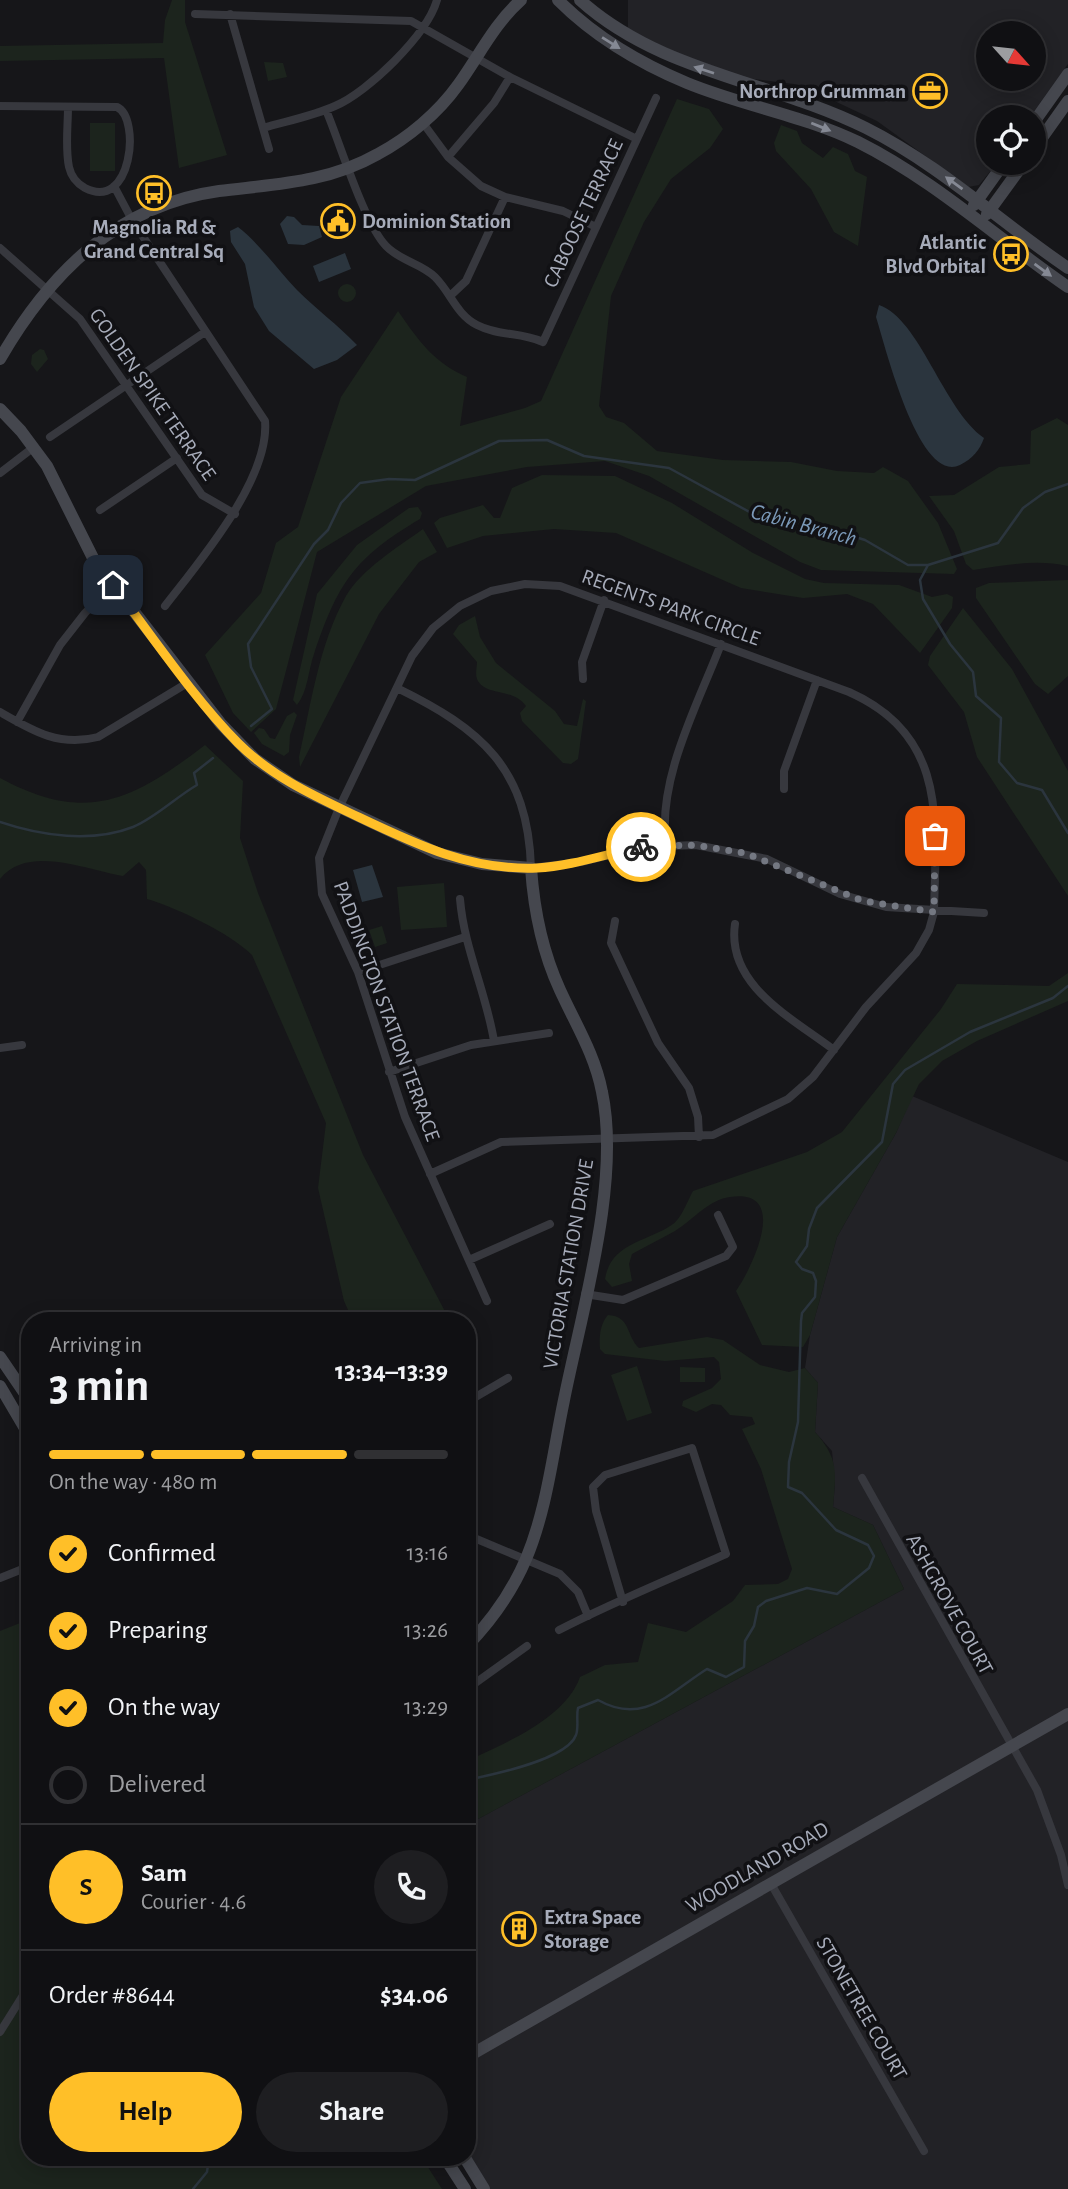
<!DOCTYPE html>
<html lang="en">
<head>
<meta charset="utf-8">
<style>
	body { margin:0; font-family:"Alegreya Sans",sans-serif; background:#1e1e21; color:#f1f3f6; height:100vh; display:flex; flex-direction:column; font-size:26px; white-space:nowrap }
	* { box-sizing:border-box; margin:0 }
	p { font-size:23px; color:#9c9da0 }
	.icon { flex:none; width:38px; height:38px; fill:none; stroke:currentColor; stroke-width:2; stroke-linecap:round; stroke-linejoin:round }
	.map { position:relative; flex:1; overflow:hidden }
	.side { position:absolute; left:21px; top:1312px; width:455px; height:854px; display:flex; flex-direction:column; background:#101013; border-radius:28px; box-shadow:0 4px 18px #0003,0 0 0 2px #303033 }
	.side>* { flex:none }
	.needle { width:46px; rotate:117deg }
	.tools { position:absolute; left:976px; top:21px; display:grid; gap:14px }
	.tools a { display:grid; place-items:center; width:70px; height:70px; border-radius:50%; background:#101013; box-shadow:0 4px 18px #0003,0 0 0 2px #303033; font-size:35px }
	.pin { position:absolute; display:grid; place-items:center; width:60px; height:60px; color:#fff; margin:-30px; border-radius:14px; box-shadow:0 4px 10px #0006 }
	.courier { position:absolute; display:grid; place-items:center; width:70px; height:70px; margin:-35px; border:5px solid #ffbf28; border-radius:50%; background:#fff; color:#222; box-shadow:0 2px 9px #0007 }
	.head em { font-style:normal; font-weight:600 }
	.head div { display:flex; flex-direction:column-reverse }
	.head { display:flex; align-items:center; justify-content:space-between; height:119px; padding:0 28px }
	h1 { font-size:46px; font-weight:600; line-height:52px }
	.bar { display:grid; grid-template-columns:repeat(4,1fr); gap:10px 7px; align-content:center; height:84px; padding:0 28px }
	.bar i { height:9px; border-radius:5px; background:#303033 }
	.bar .current { background:#ffbf28 }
	.bar p { grid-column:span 4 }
	.line { display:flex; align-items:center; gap:18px; padding:0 28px; border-top:2px solid #303033 }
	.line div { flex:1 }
	.round { display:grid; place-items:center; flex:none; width:74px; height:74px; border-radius:37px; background:#1e1e21 }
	ol { padding:0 28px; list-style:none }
	li { display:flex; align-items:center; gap:21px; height:77px }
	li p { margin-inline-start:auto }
	li .icon { padding:7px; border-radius:50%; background:#ffbf28; color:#111; stroke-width:4 }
	li:last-child { color:#9c9da0 }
	li i { width:38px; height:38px; border:4px solid #303033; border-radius:50% }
	.button { display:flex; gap:14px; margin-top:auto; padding:14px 28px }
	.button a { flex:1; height:80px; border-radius:42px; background:#ffbf28; color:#111; font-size:28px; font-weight:600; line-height:80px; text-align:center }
	.button a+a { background:#1e1e21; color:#f1f3f6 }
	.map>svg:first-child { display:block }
	.built { fill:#222226; fill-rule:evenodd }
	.green { fill:#1c241d }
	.water { fill:#2b353e }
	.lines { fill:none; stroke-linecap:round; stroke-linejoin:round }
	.stream { stroke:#2b353e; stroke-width:2.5 }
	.street { stroke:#37383e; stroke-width:8 }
	.secondary { stroke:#45474e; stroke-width:12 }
	.oneway { fill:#858994 }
	.done { stroke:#747882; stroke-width:7; stroke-dasharray:0 12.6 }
	.route { stroke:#ffbf28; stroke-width:9 }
	.labels { text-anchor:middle; stroke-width:7; stroke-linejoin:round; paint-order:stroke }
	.poi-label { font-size:21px; font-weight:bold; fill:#a7acba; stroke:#111114; text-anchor:end }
	.street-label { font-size:21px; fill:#a7acba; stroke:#111114 }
	.water-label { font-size:23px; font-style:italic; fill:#7b99b8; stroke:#111114 }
</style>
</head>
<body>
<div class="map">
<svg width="1068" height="2189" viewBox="0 0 1068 2189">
	<rect width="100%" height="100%" fill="#161619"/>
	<path class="built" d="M628,0H1068V64L1030,117H989V163H997L979,185L968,187L877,121L828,98L794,84L746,78L677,53L628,29ZM989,33H1034V79H989Z
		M912,1096L1068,1162V2189H484L467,2158V1825L904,1589L873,1525L833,1507L835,1483L832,1451L815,1432L818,1383L805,1368L810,1335L837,1237L896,1133Z"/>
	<path class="green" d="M172,0H185V22L227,155L179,168L164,58L0,61V46L163,43L165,20Z
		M264,62L283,63L287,77L268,81Z
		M677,99L709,109L723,129L710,148L671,179L644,222L611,296L599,406L606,417L624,423L657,451L723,460L791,462L837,471L874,473L883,467L908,481L938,523L957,569L954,574L821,570L800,562L649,476L605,461L527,467L426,486L317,552L276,709L251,732L233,713L205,655L261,593L276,543L298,527L341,397L398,311C418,340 434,363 467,377L460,426L525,408L541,401Z
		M90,123H115V171H90Z
		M781,125L797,131L802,143L823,158L833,147L848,154L855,171L867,177L858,246L834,232L811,189L776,151L774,143Z
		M338 293a9 9 0 1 1 18 0a9 9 0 1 1-18 0Z
		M40,349L44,350L48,359L37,372L31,364L32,355Z
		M1057,418L1068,425V566C1036,559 1005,565 973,570L966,564L954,531L929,496L954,495L999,467L1030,464L1031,431Z
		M542,475L615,476L672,503L753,553L805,579L824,583L899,585L932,597L947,594L953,597L952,608L920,653L873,604L847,594L803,598L741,588L616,533L554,529L483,536L447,548L434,523L440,518L483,505L494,518H500L512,488Z
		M418,507L422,513L420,519C354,558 338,583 314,654C308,671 308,691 297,705L293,700L317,594L357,545L409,508Z
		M423,529L437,552L419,562L379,614L300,767L299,757C311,704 319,644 346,596C362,569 398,547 423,529Z
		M1068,580V676L1048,694L1035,684L976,598V588L989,583Z
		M963,608L1012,669L1068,771V896L977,757L964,712L928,665L930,656Z
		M475,616L480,637L496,663L555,711L564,724L577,726L583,699L586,701L578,759L571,764L563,763L522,721L520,713L526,706C512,687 485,697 477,679C475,674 477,667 477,662L453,634L459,625Z
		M294,712L297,715L290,735L289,752L284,756L262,744L254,733L259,728L264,729L270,738L275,739L287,716Z
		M205,745L243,781L240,838L258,893L363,1155L450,1321H353L344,1301L318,1188L326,1123L252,955C230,933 177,908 147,899L146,870L139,862L123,876C86,870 28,844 0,879V778C87,825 133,800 205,745Z
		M444,883L447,927L401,930L397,887Z
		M382,926L387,943L375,947L369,930Z
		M1068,973V1001L977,1041L942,1061L919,1084L896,1133L837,1237L810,1335L803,1347L762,1345L736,1291C752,1268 791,1188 730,1197C708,1200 693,1220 675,1231C661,1239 646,1246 632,1254L629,1264L632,1281L612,1287L605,1279C611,1242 648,1242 673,1224C681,1219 688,1200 693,1191L807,1152L842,1132L941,1009L957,984L1049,986Z
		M608,1315C631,1316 626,1336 639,1348L707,1337L723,1340L760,1365L789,1372L805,1368L818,1383L815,1432C839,1459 836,1472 833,1507L873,1525L904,1589L467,1825V1761C504,1744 566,1718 580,1677L605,1665L638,1662L648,1623L686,1632L733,1601L745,1585L778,1584L788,1579L792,1569L761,1469L742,1429L755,1424L752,1417L730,1415L721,1405L712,1404L696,1412L682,1406L683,1401L712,1388L721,1379L719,1362L714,1357L665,1361L605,1354L600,1349C599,1337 600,1324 608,1315Z
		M637,1366L652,1413L627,1421L611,1375Z
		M680,1367L705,1368V1382H680Z
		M30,1619V2158H422L442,2189H0V1631Z"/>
	<path class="water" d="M287,216L294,217L302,225L319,226L322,237L304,245L288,244L280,224Z
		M238,227C260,244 277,269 297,290C316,309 338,325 357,345L337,360L314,369L269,331L254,307L245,264L231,242L230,231Z
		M345,253L351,269L319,282L313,266Z
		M879,305C920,319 943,409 984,438C980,450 972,459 960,465C919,485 885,345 876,317Z
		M372,865L383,897L362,902L353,870Z"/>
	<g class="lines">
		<path class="stream" d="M928,565L920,580L923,599L950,644L973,672L976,696L1001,718L999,762L1017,783L1042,790L1068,833
			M251,726L272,709L251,667L248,644L314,544L328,530L341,503L360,483L389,479L415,480L499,441L547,440L584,456L669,468L755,515L826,528L865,540L908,565H928L998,543L1023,508L1045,492L1068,484
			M0,822C41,836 92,843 133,827C155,818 176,797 197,785L194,773L213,758
			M467,1780C491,1775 567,1760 576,1735C579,1728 576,1716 578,1708L598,1700C644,1726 670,1692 707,1669L726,1677L744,1667L745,1641L754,1626L758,1607L766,1601L807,1588L837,1594L869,1568L874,1556L868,1545L836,1530L802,1493L788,1487L789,1462L798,1422L801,1321L802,1313L815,1297L816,1281L813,1273L802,1269L796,1262L807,1246L809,1229L817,1208L882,1142L893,1084L905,1070L970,1032L1053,998L1068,986
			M193,2189L207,2172L209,2158"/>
		<path class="street" d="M195,14L411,21L510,77L637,139
			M230,14L269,149
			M0,106L117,107C141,118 132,212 85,188C76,183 71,176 69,167C65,148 68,126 68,107
			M326,110C340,143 364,223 386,246C400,261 421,263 435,277C451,293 456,314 477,325C498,336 521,332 543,342L656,98
			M423,123L448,157L481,186L505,197L563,211L596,227
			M263,128C287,121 313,116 335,106C368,92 427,35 437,0
			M448,157L494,103L510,77
			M114,186L132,220L265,421C270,479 199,562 165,606
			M0,248L80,319L202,495L235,514
			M450,296L466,281L505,197
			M50,437L205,332
			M0,473L34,447
			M100,510L177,458
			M583,679L582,662L604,600
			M397,688C481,729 528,768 531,868L581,862L641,847L696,845L767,859L840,894L886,907L984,913
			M0,712C33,731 59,747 98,737L189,682
			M17,722L60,645L85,613L113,585
			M784,789V771L817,680
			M666,845C657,779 698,704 721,644
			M460,899C464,948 486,992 494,1041
			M615,921L611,943L658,1043L689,1088L698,1117L699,1137
			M735,924C726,985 792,1018 834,1050
			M358,972L465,937
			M0,1048L22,1045
			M389,1072L471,1045L549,1033
			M430,1174L501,1142L713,1135L788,1099L813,1077L866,1007L916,953L929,930L934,912C936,821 948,736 849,692L560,586L525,584L491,591L460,606L433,628L412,656L339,808L319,858L322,894L358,972L405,1117L487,1301
			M469,1260L550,1224
			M585,1294L623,1300L726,1256L733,1247L718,1215
			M467,1402L508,1378
			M862,1478L1037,1790L1061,1855L1068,1885
			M467,1535L560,1574L578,1592L588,1616
			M0,1578L30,1566
			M559,1630C613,1602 670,1579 726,1554L692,1448L605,1475L593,1487L596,1511L623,1602
			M467,1689L527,1646
			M770,1882L924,2151
			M0,2032L30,1984"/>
		<path class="secondary" d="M558,0C595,37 639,63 687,83C743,106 802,115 858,142C934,180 998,239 1068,287
			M580,0C661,73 772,81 866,128C940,165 1000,222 1068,268
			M1034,122L1068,74
			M1034,149L1068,101
			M974,205L1004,163
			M987,214L1024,163
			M0,359C49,274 117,205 219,191C276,184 327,183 378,154C408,138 438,113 458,85C479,56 494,24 521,0
			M0,409L21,431L47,466L94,560L221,724L255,759L293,785L437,853L482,864L531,868C534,911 542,951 560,990C576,1025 595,1055 602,1092C621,1181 582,1310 564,1400C553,1452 547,1509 526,1559C512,1592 492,1620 467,1646
			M0,1357L30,1401
			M0,1386L30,1437
			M467,2057L1068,1714
			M445,2158L465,2189
			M465,2158L484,2189"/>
	</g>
	<defs><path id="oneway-solid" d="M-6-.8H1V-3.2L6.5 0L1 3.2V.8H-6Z" transform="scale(1.75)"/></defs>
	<g class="oneway">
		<use href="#oneway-solid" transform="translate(611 43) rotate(32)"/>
		<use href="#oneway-solid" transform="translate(704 70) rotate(-162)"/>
		<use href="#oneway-solid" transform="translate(821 127) rotate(22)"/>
		<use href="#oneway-solid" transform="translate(954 183) rotate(-144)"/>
		<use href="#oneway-solid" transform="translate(1043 270) rotate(36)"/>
	</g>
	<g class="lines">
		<path class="done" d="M641,847L695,845L745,853L863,901L934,912L935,836"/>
		<path class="route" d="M113,585C153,637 192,696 238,743C270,775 310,794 350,813C411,842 468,871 537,868C572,866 606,854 641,847"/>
	</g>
	<defs>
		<g id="office-ring" transform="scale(1.75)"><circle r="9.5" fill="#111114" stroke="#ffbf28" stroke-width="1.5"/><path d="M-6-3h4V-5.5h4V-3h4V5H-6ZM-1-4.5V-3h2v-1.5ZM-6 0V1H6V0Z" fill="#ffbf28"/></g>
		<g id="bus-ring" transform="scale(1.75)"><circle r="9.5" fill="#111114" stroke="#ffbf28" stroke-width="1.5"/><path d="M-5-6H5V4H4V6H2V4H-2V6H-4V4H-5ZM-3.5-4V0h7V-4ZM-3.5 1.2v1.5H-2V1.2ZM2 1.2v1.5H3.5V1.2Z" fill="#ffbf28"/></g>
		<g id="civic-ring" transform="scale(1.75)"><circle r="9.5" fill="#111114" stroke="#ffbf28" stroke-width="1.5"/><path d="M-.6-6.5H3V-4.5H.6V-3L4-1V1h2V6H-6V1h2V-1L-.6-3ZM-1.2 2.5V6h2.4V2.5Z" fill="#ffbf28"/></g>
		<g id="building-ring" transform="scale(1.75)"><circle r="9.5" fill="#111114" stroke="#ffbf28" stroke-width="1.5"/><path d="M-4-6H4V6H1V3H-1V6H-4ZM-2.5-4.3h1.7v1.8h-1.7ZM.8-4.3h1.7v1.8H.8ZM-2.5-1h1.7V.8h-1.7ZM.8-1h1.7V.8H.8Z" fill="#ffbf28"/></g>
	</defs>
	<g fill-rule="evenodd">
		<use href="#office-ring" x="930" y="91"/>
		<use href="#bus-ring" x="154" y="193"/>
		<use href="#civic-ring" x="338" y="221"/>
		<use href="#bus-ring" x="1011" y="254"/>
		<use href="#building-ring" x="519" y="1929"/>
	</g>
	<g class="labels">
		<g class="poi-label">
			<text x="906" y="98">Northrop Grumman</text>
			<text x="362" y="228" text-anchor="start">Dominion Station</text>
			<text x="154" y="234" text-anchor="middle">Magnolia Rd &amp;<tspan x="154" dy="24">Grand Central Sq</tspan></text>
			<text x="986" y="249">Atlantic<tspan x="986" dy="24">Blvd Orbital</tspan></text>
			<text x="544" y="1924" text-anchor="start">Extra Space<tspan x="544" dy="24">Storage</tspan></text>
		</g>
		<g class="street-label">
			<text transform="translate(583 213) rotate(-65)" y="7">CABOOSE TERRACE</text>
			<text transform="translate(153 394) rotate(55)" y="7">GOLDEN SPIKE TERRACE</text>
			<text transform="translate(671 607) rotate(20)" y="7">REGENTS PARK CIRCLE</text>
			<text transform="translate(387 1011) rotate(70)" y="7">PADDINGTON STATION TERRACE</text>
			<text transform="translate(568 1264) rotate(-80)" y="7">VICTORIA STATION DRIVE</text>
			<text transform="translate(950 1604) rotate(61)" y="7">ASHGROVE COURT</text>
			<text transform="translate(757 1867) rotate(-30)" y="7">WOODLAND ROAD</text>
			<text transform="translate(862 2008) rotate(60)" y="7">STONETREE COURT</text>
		</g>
		<g class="water-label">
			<text transform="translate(804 524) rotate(15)" y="8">Cabin Branch</text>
		</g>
	</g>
</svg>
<div class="tools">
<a><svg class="needle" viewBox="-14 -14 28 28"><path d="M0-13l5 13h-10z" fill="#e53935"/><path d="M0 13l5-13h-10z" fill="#9c9da0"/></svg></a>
<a><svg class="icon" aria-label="locate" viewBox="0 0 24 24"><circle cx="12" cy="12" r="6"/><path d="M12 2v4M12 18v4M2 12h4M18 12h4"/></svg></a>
</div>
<div class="pin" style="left:935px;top:836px;background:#ea580c"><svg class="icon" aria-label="bag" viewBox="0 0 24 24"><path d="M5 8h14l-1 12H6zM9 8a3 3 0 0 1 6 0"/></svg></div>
<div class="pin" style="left:113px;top:585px;background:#1f2937"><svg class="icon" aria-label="home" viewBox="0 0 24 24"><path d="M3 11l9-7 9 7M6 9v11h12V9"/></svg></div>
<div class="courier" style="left:641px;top:847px"><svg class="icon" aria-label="bike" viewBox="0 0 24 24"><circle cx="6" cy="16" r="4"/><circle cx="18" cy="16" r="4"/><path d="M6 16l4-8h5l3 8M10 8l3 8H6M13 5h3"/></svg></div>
<section class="side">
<div class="head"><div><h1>3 min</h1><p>Arriving in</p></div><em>13:34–13:39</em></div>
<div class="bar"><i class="current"></i><i class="current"></i><i class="current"></i><i></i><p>On the way · 480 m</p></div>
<ol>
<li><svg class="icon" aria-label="check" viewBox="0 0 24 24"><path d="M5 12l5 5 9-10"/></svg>Confirmed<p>13:16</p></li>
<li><svg class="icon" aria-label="check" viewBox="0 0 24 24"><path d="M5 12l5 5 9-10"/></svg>Preparing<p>13:26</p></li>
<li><svg class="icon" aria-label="check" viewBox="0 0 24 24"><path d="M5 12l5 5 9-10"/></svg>On the way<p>13:29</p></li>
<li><i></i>Delivered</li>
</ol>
<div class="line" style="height:126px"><b class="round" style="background:#ffbf28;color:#111">S</b><div><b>Sam</b><p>Courier · 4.6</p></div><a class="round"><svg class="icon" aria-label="phone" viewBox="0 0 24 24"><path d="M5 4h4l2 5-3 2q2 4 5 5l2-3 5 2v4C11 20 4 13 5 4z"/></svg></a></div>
<div class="line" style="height:91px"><div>Order #8644</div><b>$34.06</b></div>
<div class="button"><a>Help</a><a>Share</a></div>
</section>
</div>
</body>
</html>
